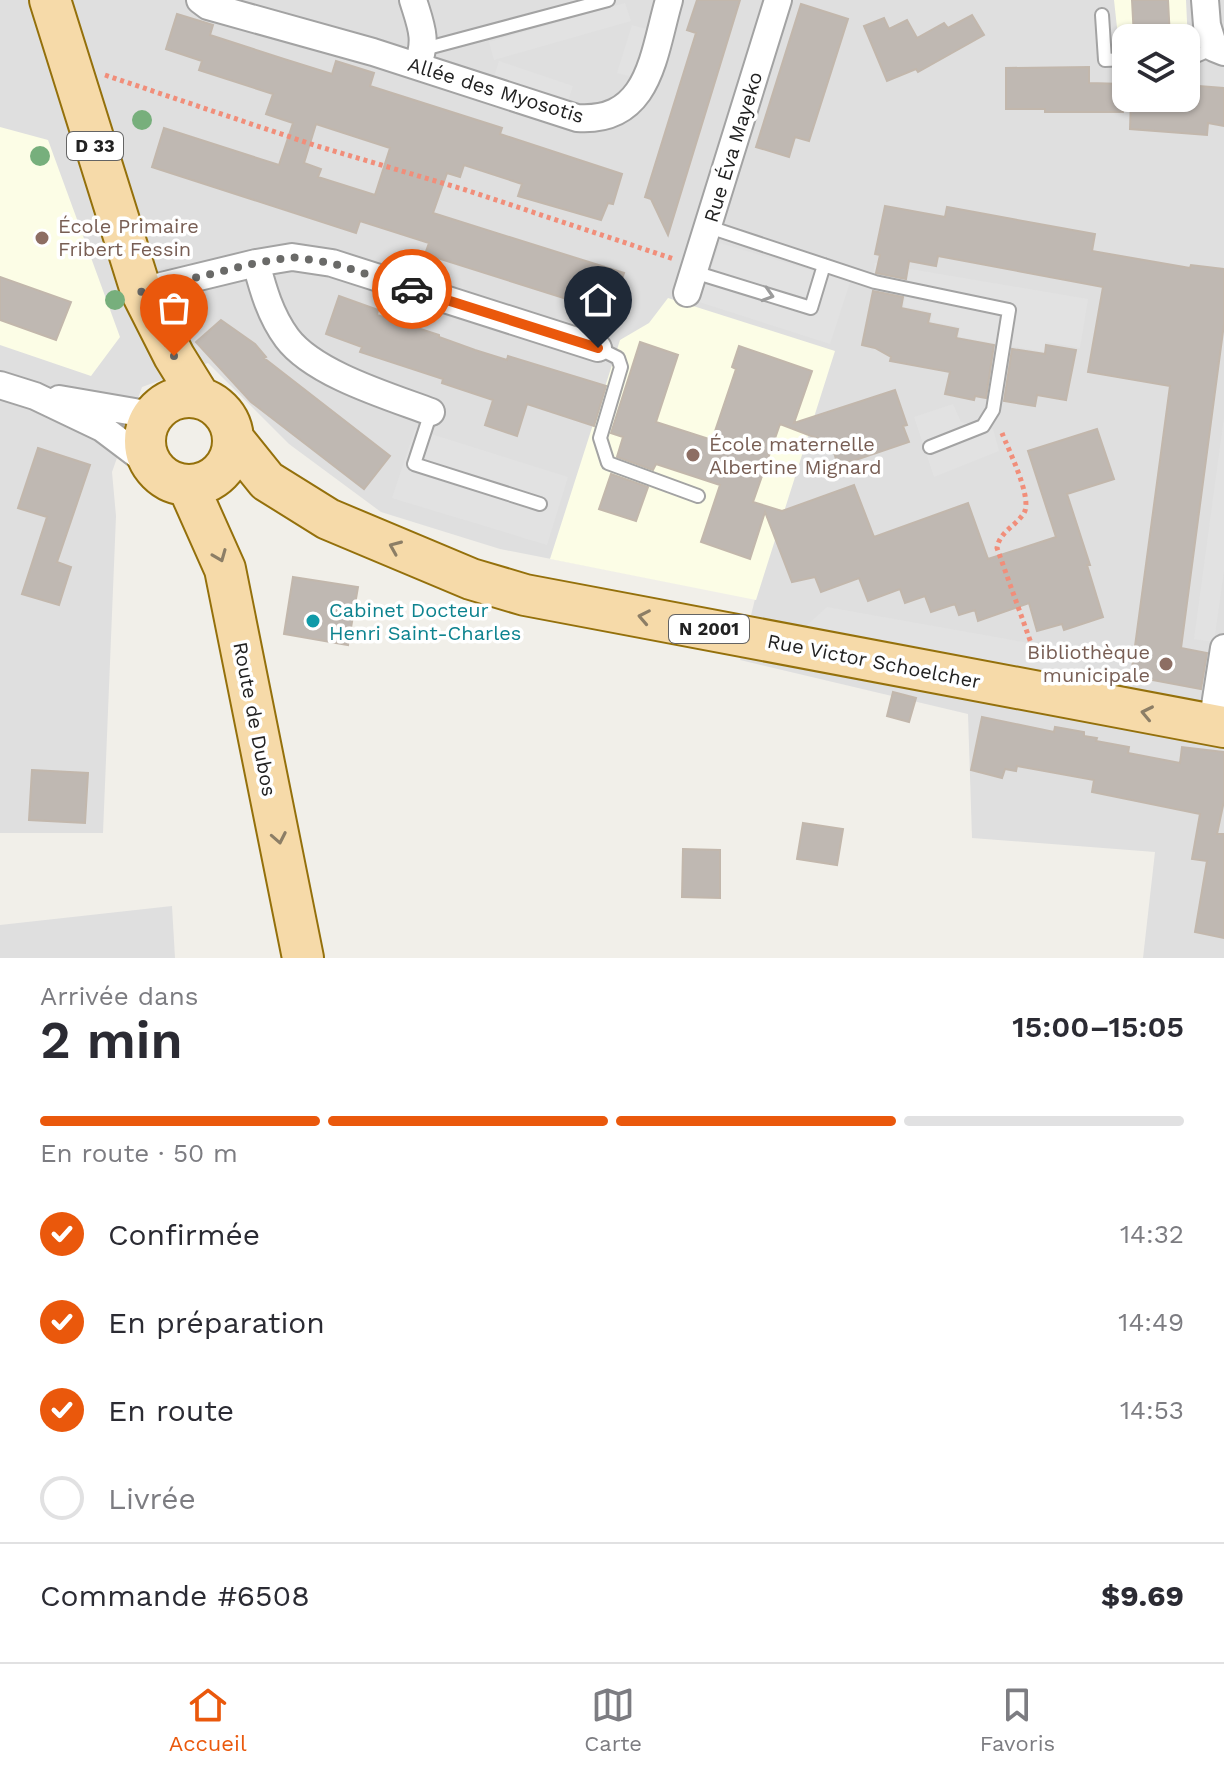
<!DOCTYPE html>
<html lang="fr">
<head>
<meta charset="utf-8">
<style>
	body { margin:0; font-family:"Work Sans",sans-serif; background:#f2f2f3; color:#2b2b33; height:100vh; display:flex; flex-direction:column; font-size:30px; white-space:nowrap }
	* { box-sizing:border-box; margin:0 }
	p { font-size:26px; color:#7c7c81 }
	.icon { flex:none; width:44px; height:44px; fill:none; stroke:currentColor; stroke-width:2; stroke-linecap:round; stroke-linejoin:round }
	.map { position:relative; height:958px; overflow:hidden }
	.sheet { display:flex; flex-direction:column; background:#fff; flex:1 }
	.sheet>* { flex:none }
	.controls { position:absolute; left:1112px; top:24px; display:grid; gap:16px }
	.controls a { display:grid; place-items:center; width:88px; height:88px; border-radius:16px; background:#fff; box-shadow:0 2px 6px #0004; font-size:40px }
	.pin { position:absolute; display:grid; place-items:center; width:68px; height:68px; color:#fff; margin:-82px -34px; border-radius:50% 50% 50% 0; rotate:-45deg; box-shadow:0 0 8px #0007 }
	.pin .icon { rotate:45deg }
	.courier { position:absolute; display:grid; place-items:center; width:80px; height:80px; margin:-40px; border:6px solid #ea580c; border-radius:50%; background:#fff; color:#222; box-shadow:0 2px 10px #0007 }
	.summary em { font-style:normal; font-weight:600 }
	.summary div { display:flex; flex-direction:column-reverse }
	.summary { display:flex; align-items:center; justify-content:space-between; height:136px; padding:0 40px }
	h1 { font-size:52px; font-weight:600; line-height:60px }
	.bar { display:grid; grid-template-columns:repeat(4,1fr); gap:12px 8px; align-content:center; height:96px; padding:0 40px }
	.bar i { height:10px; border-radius:6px; background:#e1e1e2 }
	.bar .active { background:#ea580c }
	.bar p { grid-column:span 4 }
	.line { display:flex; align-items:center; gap:20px; padding:0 40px; border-top:2px solid #e1e1e2 }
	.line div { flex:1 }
	ol { padding:0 40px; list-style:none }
	li { display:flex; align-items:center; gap:24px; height:88px }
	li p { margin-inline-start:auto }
	li .icon { padding:8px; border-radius:50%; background:#ea580c; color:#fff; stroke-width:4 }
	li:last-child { color:#7c7c81 }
	li i { width:44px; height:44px; border:4px solid #e1e1e2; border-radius:50% }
	.tab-bar { display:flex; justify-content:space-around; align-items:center; height:112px; border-top:2px solid #e1e1e2; background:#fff; font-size:22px; color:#7c7c81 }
	.tab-bar a { display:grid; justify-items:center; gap:4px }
	.tab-bar .active { color:#ea580c }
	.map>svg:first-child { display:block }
	.residential { fill:#dfdfdf; fill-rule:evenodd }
	.education { fill:#fcfde6 }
	.parking { fill:#e2e2e2 }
	.building { fill:#bfb8b2; stroke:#c2b7ac; stroke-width:2; fill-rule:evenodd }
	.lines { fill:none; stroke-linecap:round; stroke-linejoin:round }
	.lane-casing { stroke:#a3a3a3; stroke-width:16 }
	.street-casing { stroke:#a3a3a3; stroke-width:30 }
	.primary-casing { stroke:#94700b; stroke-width:44 }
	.path { stroke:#f18e7a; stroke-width:5; stroke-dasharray:4 4; stroke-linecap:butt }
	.lane { stroke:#fff; stroke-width:12 }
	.street { stroke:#fff; stroke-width:26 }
	.primary { stroke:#f6daa9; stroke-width:40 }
	.tree { fill:#77af7c }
	.oneway { stroke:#9c9c9c }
	.oneway2 { stroke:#8c7e66 }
	.done { stroke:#6a6a68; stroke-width:8; stroke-dasharray:0 14.4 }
	.route { stroke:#ea580c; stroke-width:10 }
	.education-dot { fill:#8d6e63; stroke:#fff; stroke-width:3 }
	.culture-dot { fill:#0f9aa8; stroke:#fff; stroke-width:3 }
	.labels { text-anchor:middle; stroke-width:7; stroke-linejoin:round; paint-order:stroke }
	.shield { fill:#fff; stroke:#646464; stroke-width:2 }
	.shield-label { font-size:18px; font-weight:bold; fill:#222 }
	.street-label { font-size:20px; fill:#222; stroke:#fff }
	.education-label { font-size:20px; fill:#785e54; stroke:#fff; text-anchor:start }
	.culture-label { font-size:20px; fill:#0d838f; stroke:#fff; text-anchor:start }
</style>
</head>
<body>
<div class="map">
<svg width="1224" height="958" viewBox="0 0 1224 958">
	<rect width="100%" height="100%" fill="#f1efe9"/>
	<path class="residential" d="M0,0H1224V958H1143L1155,852L972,838L968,714L740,660L755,599L500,549L381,512L289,444L208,363L142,387L112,472L116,516L103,833H0ZM1126,38H1186V98H1126Z
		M172,906L175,958H0V925Z"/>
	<path class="education" d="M1114,0H1186L1188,43H1186V38H1126V46H1119Z
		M0,127L48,140L120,337L91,376L0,345Z
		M668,298L835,351L756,600L550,559L620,340L649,323Z"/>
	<path class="parking" d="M625,3L631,21L494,60L489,42Z
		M632,25L647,29L633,77L617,73Z
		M499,61L573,86L567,104L493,80Z
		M720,243L850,282L830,344L699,302Z
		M875,263L1088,299L1080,348L1046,342L1044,352L959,337L960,327L931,322L932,312L904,307L905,296L870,289Z
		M953,404L961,422L993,429L999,451L934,477L914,417Z
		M1224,417V571L1214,642L1194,639Z
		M415,429L568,477L547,545L392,498Z
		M827,607L1074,651L1090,658L1073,677L805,627Z"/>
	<path class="building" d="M697,0H740L668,235L651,199L645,197L696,33L687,30Z
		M1132,0H1168L1170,38H1134Z
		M801,4L848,19L809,141L795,137L789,157L756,147Z
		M177,14L213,25L210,35L284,59L332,74L336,61L374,73L370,86L502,128L500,134L622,174L613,204L608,203L601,220L518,196L522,184L464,165L460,177L447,173L433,213L624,273L611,313L425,254L429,243L360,221L356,233L152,167L164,128L279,165L293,123L266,114L273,94L199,70L202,61L166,49ZM316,124L390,148L375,195L318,177L321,169L304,163Z
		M972,15L984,35L918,72L916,69L887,81L864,26L884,18L889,29L907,20L917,38L944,23L948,28Z
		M1089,67V83L1124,84L1123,112H1045V109H1006V68Z
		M1186,85L1224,88V126L1208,123L1207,135L1130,129L1131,98H1186Z
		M885,206L945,217L947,207L1067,229L1095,234L1092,251L1190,268L1191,265L1224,269V324L1181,648L1207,653L1201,689L1131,676L1170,386L1088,372L1103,287L938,256L936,266L909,261L906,279L876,273L880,255L875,254Z
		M0,277L71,302L56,340L0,320Z
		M873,291L903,297L901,308L930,314L928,323L958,329L956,338L994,345L986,398L975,396L974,400L945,394L950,372L890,361L891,357L875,348L862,345Z
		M339,296L378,310L377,315L439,335V337L475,350L507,360L508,356L606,386L594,426L527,404L517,436L485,425L493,400L442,383L443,379L360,352L362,347L326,334Z
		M221,320L255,344L266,357L264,358L390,456L364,489L251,402L196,342Z
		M640,342L678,355L656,422L712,440L736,369L732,367L739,346L812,371L794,423L895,390L907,425L903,426L909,442L838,466L833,449L830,450L827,442L780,424L753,502L782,511L854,485L874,537L968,503L988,559L1056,537L1028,451L1097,429L1114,479L1067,494L1090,565H1087L1103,617L1064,630L1062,624L1037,631L1029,603L978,621L975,610L959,615L955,604L931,612L925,596L905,603L900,589L868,601L859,578L821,592L815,577L792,582L765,512L750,559L701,542L720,485L656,464L653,470L617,457L623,437L611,433Z
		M1046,345L1076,350L1066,400L1037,395L1035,406L1004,401L1012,349L1045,354Z
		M38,448L90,465L57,562L71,567L59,605L22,594L47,517L18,508Z
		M611,474L648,487L636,521L599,509Z
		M293,577L358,587L348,645L284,634Z
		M893,692L916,698L909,722L887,716Z
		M982,717L1054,732L1055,727L1084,732V736L1097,738L1096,741L1129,747L1128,753L1180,763L1182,747L1224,752V801L1217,834H1224V938L1195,932L1207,861L1192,859L1200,814L1092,792L1094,780L1017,766L1016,771L1005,769L1002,778L971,770Z
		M32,770L88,773L85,823L29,820Z
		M803,823L843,829L837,865L797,859Z
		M683,849L720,850V898L682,897Z"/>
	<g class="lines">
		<g class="lane-casing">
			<path id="lane" d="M1102,15L1105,60L1126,59
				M424,49L608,0
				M1186,57L1196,56L1214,48
				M709,227L875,282L1009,310L993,410L983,426L930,447
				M694,272L811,308L824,265
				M598,348L618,358L621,367L600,438L608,463L698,496
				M431,412L414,464L540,504"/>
		</g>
		<g class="street-casing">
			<path id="street" d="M200,0L208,6L373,52L577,118C650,123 653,55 669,0
				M413,0C421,26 428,40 417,66
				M1205,0L1207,25L1214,48L1224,52
				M256,263C263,289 270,315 287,338C314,374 388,396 431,412
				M141,291L256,263L292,257L332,263L598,348
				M687,293L778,0
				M0,385L35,396L102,428L151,465
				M59,399L152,415
				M1212,725L1224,648"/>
		</g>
		<g class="primary-casing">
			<path id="primary" d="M50,0L141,291L174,356L200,398
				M145 441a44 44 0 1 1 88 0a44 44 0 1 1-88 0Z
				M234,440L267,481L328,519L471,579L525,595L1224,727
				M188,486L225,569L303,958"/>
		</g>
		<path class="path" d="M105,75L317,146L466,190L674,259
			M1002,433C1008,449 1033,498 1024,513C1015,527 1000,531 997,548L1031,643"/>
		<use href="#lane" class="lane"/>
		<use href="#street" class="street"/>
		<use href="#primary" class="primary"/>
	</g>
	<g class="tree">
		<circle cx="142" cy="120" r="10"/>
		<circle cx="40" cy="156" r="10"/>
		<circle cx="115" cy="300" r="10"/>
	</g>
	<defs><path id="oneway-chevron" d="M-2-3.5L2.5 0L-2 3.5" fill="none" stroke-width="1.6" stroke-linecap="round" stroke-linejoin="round" transform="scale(2)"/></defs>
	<use class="oneway" href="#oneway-chevron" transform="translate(768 295) rotate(17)"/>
	<g class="oneway2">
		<use href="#oneway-chevron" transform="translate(395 547) rotate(-157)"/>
		<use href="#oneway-chevron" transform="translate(220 556) rotate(68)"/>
		<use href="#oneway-chevron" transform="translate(644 617) rotate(-169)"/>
		<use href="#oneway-chevron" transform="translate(1147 713) rotate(-168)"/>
		<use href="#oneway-chevron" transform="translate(279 838) rotate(79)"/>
	</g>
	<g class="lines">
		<path class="done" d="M174,356L141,291L256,263L292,257L332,263L412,289"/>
		<path class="route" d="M412,289L598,348"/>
	</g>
	<g class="education-dot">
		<circle cx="42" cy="238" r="8"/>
		<circle cx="693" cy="455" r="8"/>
		<circle cx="1166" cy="664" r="8"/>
	</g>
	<circle class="culture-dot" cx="313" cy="621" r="8"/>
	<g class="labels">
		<g class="shield">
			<rect x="67" y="132" width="56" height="28" rx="6"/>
			<rect x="669" y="615" width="80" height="28" rx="6"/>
		</g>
		<g class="shield-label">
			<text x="95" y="152">D 33</text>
			<text x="709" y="635">N 2001</text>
		</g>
		<g class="street-label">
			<text transform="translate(496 90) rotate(17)" y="7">Allée des Myosotis</text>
			<text transform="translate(733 147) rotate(-73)" y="7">Rue Éva Mayeko</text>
			<text transform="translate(874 661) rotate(11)" y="7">Rue Victor Schoelcher</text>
			<text transform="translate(255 719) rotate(79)" y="7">Route de Dubos</text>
		</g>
		<g class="education-label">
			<text x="58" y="233">École Primaire<tspan x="58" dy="23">Fribert Fessin</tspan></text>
			<text x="709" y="451">École maternelle<tspan x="709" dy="23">Albertine Mignard</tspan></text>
			<text x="1150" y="659" text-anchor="end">Bibliothèque<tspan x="1150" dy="23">municipale</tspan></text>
		</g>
		<g class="culture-label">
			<text x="329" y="617">Cabinet Docteur<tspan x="329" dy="23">Henri Saint-Charles</tspan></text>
		</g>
	</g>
</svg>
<div class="controls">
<a><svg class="icon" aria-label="layers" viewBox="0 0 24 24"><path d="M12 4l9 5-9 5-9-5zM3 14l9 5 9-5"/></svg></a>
</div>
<div class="pin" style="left:174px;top:356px;background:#ea580c"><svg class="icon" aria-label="bag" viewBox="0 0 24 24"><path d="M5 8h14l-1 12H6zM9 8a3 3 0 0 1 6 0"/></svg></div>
<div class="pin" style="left:598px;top:348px;background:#1f2937"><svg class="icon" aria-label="home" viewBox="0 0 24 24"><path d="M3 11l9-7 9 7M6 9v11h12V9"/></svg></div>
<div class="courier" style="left:412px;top:289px"><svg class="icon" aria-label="car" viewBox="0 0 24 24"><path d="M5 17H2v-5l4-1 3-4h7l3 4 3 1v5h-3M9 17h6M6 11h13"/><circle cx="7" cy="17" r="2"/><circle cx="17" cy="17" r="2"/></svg></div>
</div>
<section class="sheet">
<div class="summary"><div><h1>2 min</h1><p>Arrivée dans</p></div><em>15:00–15:05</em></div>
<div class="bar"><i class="active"></i><i class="active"></i><i class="active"></i><i></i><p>En route · 50 m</p></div>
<ol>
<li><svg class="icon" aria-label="check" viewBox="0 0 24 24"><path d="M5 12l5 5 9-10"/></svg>Confirmée<p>14:32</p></li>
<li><svg class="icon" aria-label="check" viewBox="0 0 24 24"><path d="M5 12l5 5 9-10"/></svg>En préparation<p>14:49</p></li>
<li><svg class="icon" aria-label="check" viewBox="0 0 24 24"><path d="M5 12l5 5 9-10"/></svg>En route<p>14:53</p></li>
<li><i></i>Livrée</li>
</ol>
<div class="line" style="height:104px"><div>Commande #6508</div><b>$9.69</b></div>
</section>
<nav class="tab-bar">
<a class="active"><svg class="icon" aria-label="home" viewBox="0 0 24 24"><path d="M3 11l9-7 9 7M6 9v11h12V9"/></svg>Accueil</a>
<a><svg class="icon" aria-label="map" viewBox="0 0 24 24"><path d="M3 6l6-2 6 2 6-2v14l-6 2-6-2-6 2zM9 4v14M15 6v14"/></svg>Carte</a>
<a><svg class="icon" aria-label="saved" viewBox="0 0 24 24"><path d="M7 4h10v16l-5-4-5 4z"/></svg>Favoris</a>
</nav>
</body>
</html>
